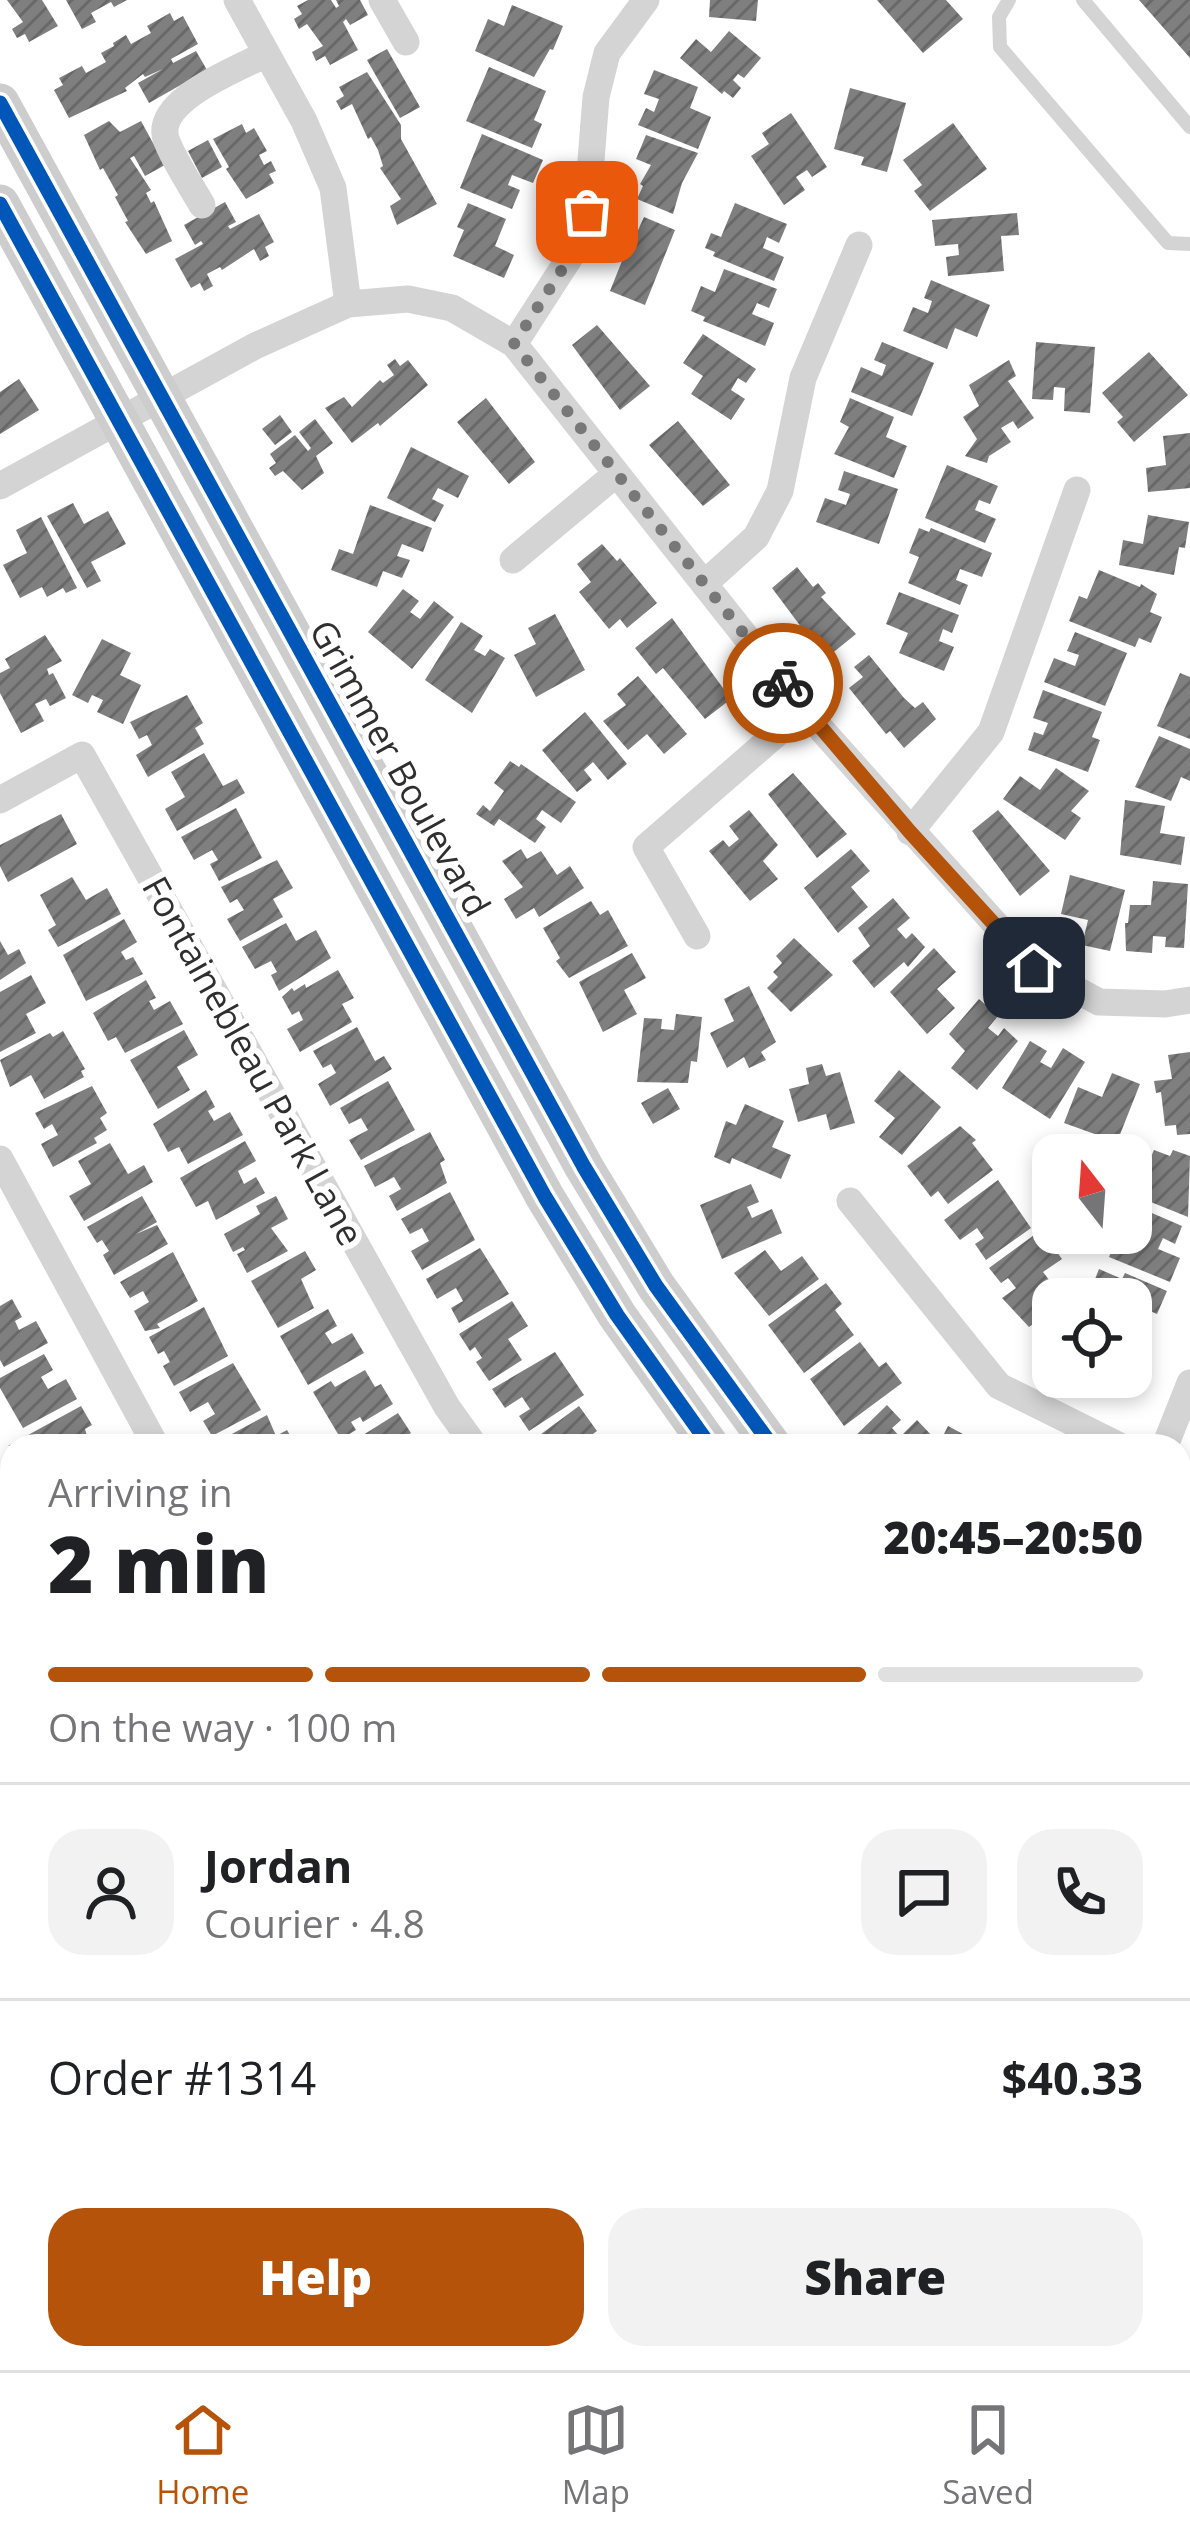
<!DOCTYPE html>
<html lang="en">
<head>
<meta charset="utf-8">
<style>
	body { margin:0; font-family:"Open Sans",sans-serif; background:#f2f2f2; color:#202124; height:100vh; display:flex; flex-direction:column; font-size:45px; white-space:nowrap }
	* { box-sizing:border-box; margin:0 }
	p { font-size:39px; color:#757577 }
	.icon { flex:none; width:66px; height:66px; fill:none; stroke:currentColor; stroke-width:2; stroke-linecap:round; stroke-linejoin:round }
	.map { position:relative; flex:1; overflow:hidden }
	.side { position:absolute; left:0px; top:1434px; width:1191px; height:936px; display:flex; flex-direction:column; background:#fff; border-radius:36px 36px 0 0; box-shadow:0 6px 18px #0003 }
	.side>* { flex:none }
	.needle { width:78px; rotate:343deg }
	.controls { position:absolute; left:1032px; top:1134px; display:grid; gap:24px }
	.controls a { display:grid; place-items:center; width:120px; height:120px; border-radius:24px; background:#fff; box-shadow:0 6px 18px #0003; font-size:60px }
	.pin { position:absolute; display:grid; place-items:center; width:102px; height:102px; color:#fff; margin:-51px; border-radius:24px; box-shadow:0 6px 18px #0006 }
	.courier { position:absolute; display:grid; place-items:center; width:120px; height:120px; margin:-60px; border:9px solid #b45309; border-radius:50%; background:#fff; color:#222; box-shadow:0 3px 15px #0007 }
	.summary em { font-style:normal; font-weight:800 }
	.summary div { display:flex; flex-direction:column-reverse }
	.summary { display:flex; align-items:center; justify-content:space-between; height:204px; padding:0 48px }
	h1 { font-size:78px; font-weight:800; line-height:90px }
	.bar { display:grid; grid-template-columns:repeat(4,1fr); gap:18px 12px; align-content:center; height:144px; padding:0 48px }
	.bar i { height:15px; border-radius:9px; background:#e0e0e0 }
	.bar .current { background:#b45309 }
	.bar p { grid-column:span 4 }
	.line { display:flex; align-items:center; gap:30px; padding:0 48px; border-top:3px solid #e0e0e0 }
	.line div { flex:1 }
	.round { display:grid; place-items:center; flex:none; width:126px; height:126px; border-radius:36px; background:#f2f2f2 }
	.button { display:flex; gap:24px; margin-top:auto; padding:24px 48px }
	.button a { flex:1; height:138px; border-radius:36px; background:#b45309; color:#fff; font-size:48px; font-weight:800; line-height:138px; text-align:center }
	.button a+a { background:#f2f2f2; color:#202124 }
	.dock { display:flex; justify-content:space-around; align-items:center; height:168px; border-top:3px solid #e0e0e0; background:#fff; font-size:33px; color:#757577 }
	.dock a { display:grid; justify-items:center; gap:6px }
	.dock .current { color:#b45309 }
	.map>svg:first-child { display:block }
	.building { fill:url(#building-hatch) }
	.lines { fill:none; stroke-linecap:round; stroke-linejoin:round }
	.lane { stroke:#d4d4d4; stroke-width:14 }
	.street { stroke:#d4d4d4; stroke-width:27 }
	.secondary { stroke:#cdcdcd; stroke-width:39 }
	.cycleway-casing { stroke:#fff; stroke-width:22 }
	.cycleway { stroke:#0057b8; stroke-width:15 }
	.done { stroke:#787878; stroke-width:12; stroke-dasharray:0 21.6 }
	.route { stroke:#b45309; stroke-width:15 }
	.labels { text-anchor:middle; stroke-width:12; stroke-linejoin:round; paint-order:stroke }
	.street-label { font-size:36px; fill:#2f2f2f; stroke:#fff }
</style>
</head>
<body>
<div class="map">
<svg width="1190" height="2370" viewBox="0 0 1190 2370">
	<defs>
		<pattern id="building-hatch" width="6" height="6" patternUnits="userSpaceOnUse" patternTransform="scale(3)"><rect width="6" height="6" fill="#7f7f7f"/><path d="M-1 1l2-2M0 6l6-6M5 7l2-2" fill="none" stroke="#686868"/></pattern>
	</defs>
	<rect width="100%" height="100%" fill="#fff"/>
	<path class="building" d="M7,0H42L58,26L29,42L25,34L17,38L12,29L23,22Z
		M66,0H127L114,7L111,2L91,13L96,22L82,29Z
		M308,0H331L336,8L339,6L336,0H360L368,15L350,25L346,19L343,22L358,50L330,65L325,56L316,61L312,52L323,46L307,24L299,29L294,19L302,14L297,6Z
		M710,0H758L756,21L709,17Z
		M877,0H946L963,19L923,53Z
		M1139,0H1190V58Z
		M512,5L563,26L553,50L550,49L534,77L475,51L488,19L504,26Z
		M170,13L174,21L183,16L198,44L171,59L173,63L196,51L207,70L149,103L138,83L163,69L145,77L143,74L125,88L127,91L69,118L54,90L63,85L59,78L82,66L86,73L106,62L101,53L114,46L113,43L126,35L131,44L151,33L147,26Z
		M729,31L761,58L744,78L738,74L733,80L741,88L733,98L724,91L722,94L680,58L696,39L711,52Z
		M387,49L420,107L400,118L367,60Z
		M489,67L546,91L534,120L542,124L532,148L466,121Z
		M654,70L698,87L690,108L711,117L698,149L638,125L646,108L654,112L659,99L644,94Z
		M367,72L401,125V139L437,204L397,225L390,206L401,199L380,168L383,166L378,150L371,137L368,139L352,104L341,110L336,101L344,96L339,87Z
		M850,88L906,103L887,172L861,165L864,157L834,149Z
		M791,113L827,167L812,177L807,170L796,177L805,190L784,205L751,156L769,144L762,133Z
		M109,121L120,132L141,121L165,165L145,176L134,156L130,158L151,190L146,193L151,203L154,201L172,241L146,254L125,222L128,221L115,197L118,195L103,168L100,170L84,135Z
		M953,123L987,169L930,211L914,191L922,185L903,160Z
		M242,124L246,133L254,128L267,151L259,155L264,165L271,161L276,171L269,174L274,183L246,199L226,169L229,167L213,139Z
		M482,134L543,160L533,183L512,175L508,185L520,190L512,209L460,188Z
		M646,135L698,153L682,183L673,214L637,199L643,186L640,184L651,165L636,159Z
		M208,140L222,167L202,178L188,151Z
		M225,202L236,222L228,226L230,229L259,214L274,242L265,247L269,256L260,261L254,249L222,270L220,267L207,274L213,286L204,291L200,283L191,288L175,259L203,244L201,241L195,245L184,225Z
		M468,203L506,219L495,246L514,255L504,278L453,256L464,230L457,227Z
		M735,203L787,224L779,243L767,237L763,248L784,257L774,281L713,256L715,252L705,248L711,233L721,237Z
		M1017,213L1019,235L1001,236L1004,271L948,276L946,257L959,255L958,244L935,246L932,220Z
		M644,217L675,230L645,305L610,291L632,236L635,237Z
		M724,269L777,289L769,308L757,303L752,314L774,323L765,346L703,321L705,317L691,311L701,286L715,292Z
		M931,280L990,305L977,337L955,328L947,349L903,331L913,307L928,313L932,301L924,298Z
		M597,325L650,386L620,410L572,345Z
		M703,334L756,369L746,383L738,378L731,390L745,399L731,420L691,394L703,376L683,363Z
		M882,342L934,363L912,416L851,392L861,367L882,376L886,365L874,360Z
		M1036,342L1095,347L1090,413L1064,411L1065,388L1054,387L1053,400L1032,399Z
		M1149,352L1188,395L1134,442L1117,422L1123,417L1102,393Z
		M395,359L400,366L408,360L428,385L380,426L378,423L352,443L325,408L344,397L352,407L380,380L383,383L394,375L387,365Z
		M1009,360L1016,376L1008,381L1034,418L1018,429L1013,421L1001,428L1011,442L989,456L987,463L965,456L977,439L963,417L979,406L969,385Z
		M19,379L39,410L0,434V392Z
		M486,398L535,462L509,484L457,422Z
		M850,398L894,417L886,437L907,446L894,478L834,454L849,427L840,422Z
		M280,415L292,432L275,445L262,429Z
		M315,419L333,443L316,456L324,473L302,490L283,471L275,476L269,468L276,463L270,454L295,435L308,451L311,448L299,432Z
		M678,421L730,485L703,506L649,445Z
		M1190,433V488L1148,492L1146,468L1166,465L1163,436Z
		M411,447L469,476L458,498L438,488L432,499L444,505L435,522L387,498Z
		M947,465L998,486L990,504L979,500L975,510L996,519L985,543L925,518Z
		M844,471L898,489L879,544L816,522L825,498L846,505L850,494L838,490Z
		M73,503L84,524L108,511L126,544L91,562L101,581L87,588L47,516Z
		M370,505L432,528L423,552L402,544L397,556L410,560L402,578L383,571L377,587L331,570L339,549L353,554Z
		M1148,515L1189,522L1185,548L1179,547L1174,575L1119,565L1123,540L1143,544Z
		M41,517L77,588L66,593L63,588L47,597L42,587L20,598L3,565L27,553L16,530Z
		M919,528L929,532L931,528L992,553L982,577L960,569L956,580L968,585L960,605L908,583L919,557L909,553Z
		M602,544L617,561L620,558L657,603L627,628L620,619L609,629L579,592L591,582L577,564Z
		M797,567L813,587L818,583L826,593L821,597L856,634L825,659L772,588Z
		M1099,570L1140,587L1141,584L1157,594L1150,612L1162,617L1151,643L1139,638L1135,647L1069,621L1079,596L1087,599Z
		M403,589L419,601L410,612L420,619L434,601L454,617L412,669L368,632Z
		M899,592L959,615L952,633L943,629L939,641L954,647L944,671L899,653L908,633L886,624Z
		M555,614L585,670L536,697L514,655L536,644L528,628Z
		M672,618L731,699L705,719L663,668L656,674L635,648Z
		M461,622L483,636L474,650L485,656L490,649L505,658L472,713L425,680Z
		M1075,632L1127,653L1105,706L1044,682L1054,658L1075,666L1079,655L1067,651Z
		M45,635L62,661L47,669L49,675L53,673L66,698L50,706L46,699L35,704L44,721L21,733L0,693V673L10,668L5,659Z
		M102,639L131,653L120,675L141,685L123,724L97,712L103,700L92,695L88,703L72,695Z
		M869,655L904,698L915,708L923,702L936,719L904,748L890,731L886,734L849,688L863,677L854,667Z
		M1180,673L1190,677V739L1157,726Z
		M638,676L687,734L664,754L647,734L628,750L603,721L626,705L617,694Z
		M1043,690L1102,712L1092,737L1100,740L1088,772L1028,750L1034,732L1043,735L1048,723L1033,718Z
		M187,695L203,723L195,728L204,744L148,777L136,755L152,745L147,735L139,739L130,722Z
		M585,712L627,764L608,780L593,762L584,770L592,780L577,792L542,750Z
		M1159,736L1190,749V781L1181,777L1171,801L1135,787Z
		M204,753L223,786L237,779L245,793L177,831L165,809L185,797L171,772Z
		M510,761L519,767L521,764L576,802L561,823L542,810L536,819L546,827L535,843L499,819L494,826L476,814L483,805L490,811L504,791L494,783Z
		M1056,768L1089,791L1071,811L1081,818L1065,840L1003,799L1020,776L1040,790Z
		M793,773L847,834L817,858L768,794Z
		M1125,800L1165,806L1160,833L1185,837L1181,865L1120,855Z
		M236,808L262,858L219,881L210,864L218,860L212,850L194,860L181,837Z
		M749,810L778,845L763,861L778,879L750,901L709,851L723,840L729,847L739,839L729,826Z
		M998,810L1050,871L1020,896L972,831Z
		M61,814L77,844L8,882L0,866V845Z
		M521,849L527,859L541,851L557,875L570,866L584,888L539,917L534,908L516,919L504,899L523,887L502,861Z
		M851,849L870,871L851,887L868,907L838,933L804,888Z
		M277,860L293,888L273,899L283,917L240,941L227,919L244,910L237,899L230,903L221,887Z
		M1070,875L1125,890L1110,951L1082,945L1088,920L1061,914Z
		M72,877L86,900L107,888L121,914L58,947L48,930L56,925L40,895Z
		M1153,881L1188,884L1184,948L1165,947L1166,937L1153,936L1152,953L1126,951L1125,923H1128L1130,905H1151Z
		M893,898L910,918L897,929L906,939L912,933L925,947L908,967L904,962L874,988L852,961L870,946L858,928Z
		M591,901L600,915L608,910L628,946L569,978L556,961L560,958L543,928Z
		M124,919L137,942L121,952L126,960L133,957L143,974L86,1001L63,955Z
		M286,923L296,941L316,930L331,958L279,991L271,975L277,972L271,961L255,969L242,947Z
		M794,938L833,975L791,1012L767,988L778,977L773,972L782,963L776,956Z
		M0,941L8,955L19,949L26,963L0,980Z
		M934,948L956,972L937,989L955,1008L927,1034L890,992Z
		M632,953L646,978L624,990L637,1014L603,1032L579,982Z
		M338,970L354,998L342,1004L352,1022L300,1052L287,1029L303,1020L299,1011L292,1015L282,997L292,988L294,991L305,984L306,988Z
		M31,975L46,1003L26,1014L36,1033L0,1052V992Z
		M146,980L156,998L149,1001L154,1010L170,1001L183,1024L125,1053L116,1037L108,1041L93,1013Z
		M749,986L776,1042L761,1052L766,1060L749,1068L744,1057L727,1068L710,1033L734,1021L724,999Z
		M979,999L998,1016L988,1028L998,1036L1004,1028L1018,1041L977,1090L951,1068L965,1051L949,1034Z
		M676,1014L702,1017L697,1062L691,1061L688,1083L637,1082L644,1018L662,1019L661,1029L674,1030Z
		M357,1027L375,1061L384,1056L392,1069L330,1106L318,1084L336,1073L331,1064L323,1068L313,1051Z
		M184,1030L198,1055L177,1067L190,1090L158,1109L130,1060Z
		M63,1031L85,1069L81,1071L84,1077L44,1099L31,1075L10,1087L0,1060L50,1033L53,1037Z
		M1030,1041L1047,1051L1040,1062L1051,1068L1063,1048L1085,1062L1050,1119L1002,1088Z
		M1190,1052V1134L1177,1135L1176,1125L1165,1126L1161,1092L1156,1093L1154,1081L1172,1079L1168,1055Z
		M822,1064L826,1076L840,1072L855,1123L830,1130L826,1114L798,1122L789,1089L809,1084L806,1068Z
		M899,1070L941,1107L902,1155L879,1137L895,1118L874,1101Z
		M1112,1073L1140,1084L1117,1142L1064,1123L1078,1087L1102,1097Z
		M388,1081L415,1130L361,1160L349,1140L368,1130L361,1118L349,1124L340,1108Z
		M92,1086L107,1113L100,1118L107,1130L94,1138L97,1143L53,1167L41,1144L58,1135L52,1124L44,1129L35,1113Z
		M668,1088L680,1109L653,1124L641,1103Z
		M206,1090L215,1107L208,1111L214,1121L230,1112L243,1135L188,1164L179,1147L168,1152L153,1124Z
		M745,1104L784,1121L772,1147L791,1155L781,1179L732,1158L730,1164L714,1157L726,1121L736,1125Z
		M960,1126L976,1140L972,1143L993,1170L948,1204L938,1191L931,1197L907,1166Z
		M430,1132L445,1160L440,1163L447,1183L397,1211L389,1196L401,1189L394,1177L375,1187L364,1166Z
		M245,1141L256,1161L238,1171L244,1184L256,1177L265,1193L216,1220L208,1201L196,1207L180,1178Z
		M110,1143L128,1174L144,1165L153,1182L84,1221L69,1196L91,1184L78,1161Z
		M1154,1150L1170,1156L1173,1150L1190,1156L1188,1217L1131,1194L1141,1162L1148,1164Z
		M998,1180L1031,1228L986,1260L975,1244L984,1238L977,1228L960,1240L944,1220Z
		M751,1184L759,1202L747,1207L752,1218L772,1209L782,1233L722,1259L700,1205Z
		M450,1192L475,1240L422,1270L411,1251L429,1241L422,1228L410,1234L401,1219Z
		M142,1196L157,1222L136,1234L157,1225L168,1244L114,1275L103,1255L109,1251L102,1240L97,1243L87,1227Z
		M276,1196L288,1219L271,1228L288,1251L247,1273L237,1254L245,1250L243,1247L233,1252L224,1234L260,1214L256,1206Z
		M1131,1204L1182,1226L1175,1244L1163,1238L1158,1249L1180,1258L1170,1282L1109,1257L1119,1233H1131Z
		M1041,1230L1062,1259L1043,1272L1056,1289L1046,1297L1053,1309L1029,1327L1002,1298L1016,1288L1008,1278L1001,1283L989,1268Z
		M480,1248L509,1294L459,1323L451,1308L463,1301L456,1288L437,1299L426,1279Z
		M765,1250L781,1271L802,1256L819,1279L769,1316L734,1273Z
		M305,1251L316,1270L301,1279L314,1308L278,1328L251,1281Z
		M173,1252L198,1301L157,1324L160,1328L145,1331L134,1311L149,1302L143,1291L130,1298L120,1282Z
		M1099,1269L1122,1279L1125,1273L1167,1291L1157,1314L1143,1308L1137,1320L1146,1324L1139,1341L1131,1337V1299H1087Z
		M826,1283L842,1304L835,1310L854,1335L804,1373L768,1325Z
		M12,1299L22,1317L15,1321L19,1330L36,1321L48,1343L4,1367L0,1360V1306Z
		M512,1301L528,1326L508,1339L522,1360L489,1381L476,1362L482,1358L475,1347L470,1351L459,1334Z
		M204,1307L228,1356L174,1386L163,1366L170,1362L164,1351L158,1354L149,1337Z
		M328,1309L337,1326L325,1333L332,1344L352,1333L364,1353L308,1385L280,1336Z
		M860,1342L879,1367L886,1362L902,1383L844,1426L810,1379Z
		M555,1352L584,1395L529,1431L519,1416L530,1409L522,1397L505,1408L492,1389Z
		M44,1354L53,1370L41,1377L48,1389L66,1379L77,1399L23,1428L0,1388V1378Z
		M233,1363L261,1410L212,1436L203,1421L215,1414L208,1402L190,1412L179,1392Z
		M365,1370L375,1387L381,1384L393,1404L363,1422L360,1417L351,1422L356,1430L341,1439L313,1392L331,1381L335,1387Z
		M1059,1377H1132L1124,1398L1102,1389L1100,1393Z
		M887,1405L901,1420L892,1428L900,1437L917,1420L935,1439L928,1446H845Z
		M81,1406L92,1425L85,1429L90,1446H8Z
		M579,1406L597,1431L576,1446H531L529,1443Z
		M398,1413L411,1433L405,1437L411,1446H354L352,1442Z
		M267,1415L276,1436L287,1430L296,1446H236L230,1435Z
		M948,1426L974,1440L971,1446H938Z
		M9,1495L12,1551L0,1558V1501Z
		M12,1560V1622L0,1628V1603L4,1601L0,1567Z
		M1179,1568L1190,1574V1612L1179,1606Z
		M12,1877V1938L0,1944V1883Z
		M12,1946V2006L3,2010L0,1998L6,1995L0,1981V1951Z
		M1179,2104L1190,2116V2147L1185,2152L1179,2146Z
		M12,2150V2211L0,2216V2155Z
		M1179,2350L1190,2362L1188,2370H1105L1119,2358H1179Z
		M63,2358H88L90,2363L100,2358H123L128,2370H68Z
		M392,2358H449L458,2365L454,2370H383Z
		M536,2358H585L580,2370H530Z
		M727,2358H762L791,2370H722Z
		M835,2358H900L896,2370L879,2364L876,2370H830Z
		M1009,2358H1066L1052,2370H1011L1004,2363Z"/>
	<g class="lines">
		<path class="lane" d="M1009,0L999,17L1000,47L1168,243L1190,244
			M1083,0L1190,127"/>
		<path class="street" d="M237,0L304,121L333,188L348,304
			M382,0L406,42
			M202,205C190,184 174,161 166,139C154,100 238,69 266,54
			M514,344L572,254L587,211L596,97L607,53L646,0
			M0,486L255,346L348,304L408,299L452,308L514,344L804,710L1034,967L1099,1002L1165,1004L1190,1000
			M513,560L616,474
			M705,583L756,537L780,491L803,378L859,245
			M0,800L82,755L447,1407L475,1446
			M910,832L991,732L1077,490
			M697,936L646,847L804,710
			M0,1159L156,1446
			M850,1201L999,1386L1120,1446
			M1165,1446L1190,1383
			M1179,1479L1190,1487
			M0,1728L12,1750
			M1179,2263L1190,2275
			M0,2319L12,2315
			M306,2358L317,2370
			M654,2370L659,2358
			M955,2370L960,2358"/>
		<path class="secondary" d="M0,103L584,1167L656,1286L772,1446
			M0,204L545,1197L617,1315L710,1446
			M1179,1910L1190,1922
			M1179,1984L1190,1996"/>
		<g class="cycleway-casing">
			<path id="cycleway" d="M0,103L584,1167L656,1286L772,1446
				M0,204L545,1197L617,1315L710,1446"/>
		</g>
		<use href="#cycleway" class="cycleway"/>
	</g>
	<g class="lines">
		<path class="done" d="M587,212L572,254L514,344L783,683"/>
		<path class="route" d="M783,683L910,832L1034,968"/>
	</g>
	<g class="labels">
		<g class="street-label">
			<text transform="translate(400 768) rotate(61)" y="13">Grimmer Boulevard</text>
			<text transform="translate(253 1061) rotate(61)" y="13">Fontainebleau Park Lane</text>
		</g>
	</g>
</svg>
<div class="controls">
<a><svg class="needle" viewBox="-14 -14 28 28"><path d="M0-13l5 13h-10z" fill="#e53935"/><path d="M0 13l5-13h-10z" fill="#757577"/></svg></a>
<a><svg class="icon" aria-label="locate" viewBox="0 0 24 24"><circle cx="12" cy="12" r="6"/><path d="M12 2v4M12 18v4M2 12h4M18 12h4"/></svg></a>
</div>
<div class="pin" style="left:587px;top:212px;background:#ea580c"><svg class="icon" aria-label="bag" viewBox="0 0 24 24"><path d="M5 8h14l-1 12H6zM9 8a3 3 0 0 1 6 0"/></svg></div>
<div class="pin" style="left:1034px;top:968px;background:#1f2937"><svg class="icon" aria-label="home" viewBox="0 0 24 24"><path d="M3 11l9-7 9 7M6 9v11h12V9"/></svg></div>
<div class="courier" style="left:783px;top:683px"><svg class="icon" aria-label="bike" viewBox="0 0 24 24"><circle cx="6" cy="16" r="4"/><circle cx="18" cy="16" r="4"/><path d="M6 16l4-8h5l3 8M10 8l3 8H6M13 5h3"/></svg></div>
<section class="side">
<div class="summary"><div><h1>2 min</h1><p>Arriving in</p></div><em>20:45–20:50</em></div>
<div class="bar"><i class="current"></i><i class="current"></i><i class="current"></i><i></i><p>On the way · 100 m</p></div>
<div class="line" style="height:216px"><a class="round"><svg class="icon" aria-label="person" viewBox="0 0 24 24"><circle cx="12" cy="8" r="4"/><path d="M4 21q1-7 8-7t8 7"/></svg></a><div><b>Jordan</b><p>Courier · 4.8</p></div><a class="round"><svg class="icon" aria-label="chat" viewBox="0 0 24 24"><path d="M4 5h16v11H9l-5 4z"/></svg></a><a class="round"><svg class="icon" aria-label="phone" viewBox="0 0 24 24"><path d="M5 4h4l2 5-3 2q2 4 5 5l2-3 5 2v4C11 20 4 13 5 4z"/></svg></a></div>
<div class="line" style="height:156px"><div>Order #1314</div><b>$40.33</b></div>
<div class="button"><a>Help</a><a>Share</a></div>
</section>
</div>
<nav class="dock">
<a class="current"><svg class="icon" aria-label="home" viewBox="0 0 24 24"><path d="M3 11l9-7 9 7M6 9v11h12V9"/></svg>Home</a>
<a><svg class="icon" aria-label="map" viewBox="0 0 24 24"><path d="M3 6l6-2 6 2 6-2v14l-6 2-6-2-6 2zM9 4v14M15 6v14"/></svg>Map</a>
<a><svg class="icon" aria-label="saved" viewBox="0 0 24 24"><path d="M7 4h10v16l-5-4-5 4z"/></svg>Saved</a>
</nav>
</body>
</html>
